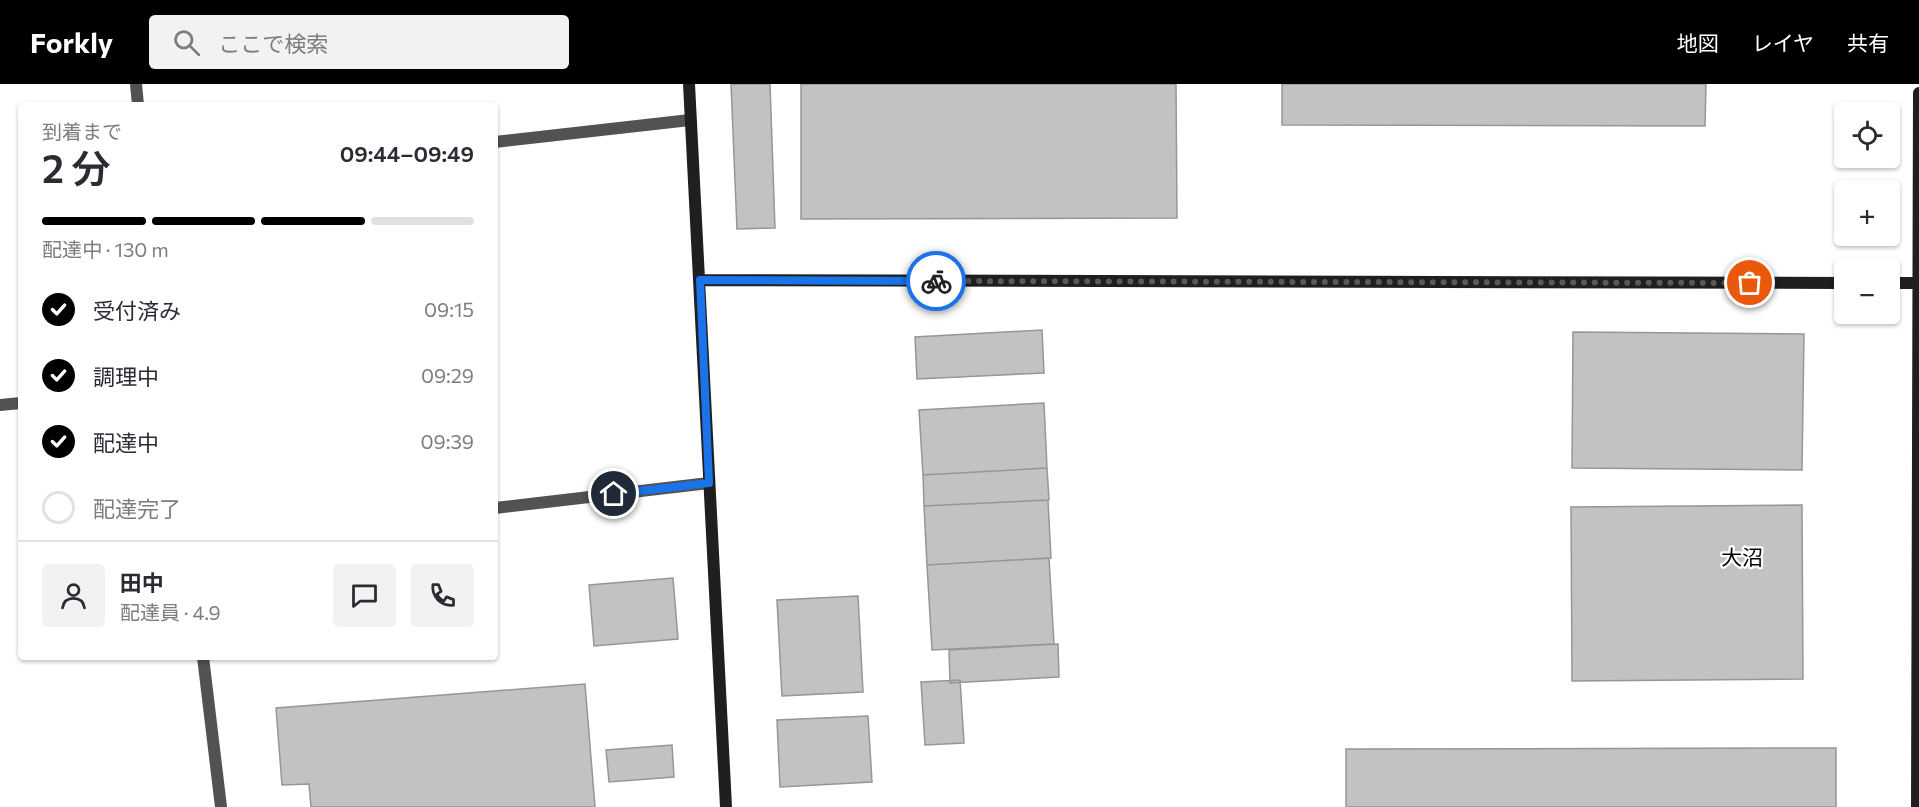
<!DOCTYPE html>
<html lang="ja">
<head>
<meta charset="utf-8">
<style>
	body { margin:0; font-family:Commissioner,"Noto Sans JP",sans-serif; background:#f2f2f3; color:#2b2b33; height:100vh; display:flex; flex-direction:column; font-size:22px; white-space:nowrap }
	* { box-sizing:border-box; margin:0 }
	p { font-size:20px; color:#7c7c81 }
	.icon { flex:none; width:33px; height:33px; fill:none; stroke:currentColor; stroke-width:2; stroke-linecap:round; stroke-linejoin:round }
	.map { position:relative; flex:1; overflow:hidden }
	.drawer { position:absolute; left:18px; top:18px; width:480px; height:558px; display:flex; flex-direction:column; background:#fff; border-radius:6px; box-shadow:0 2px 4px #0004 }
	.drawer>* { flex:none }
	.buttons { position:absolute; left:1834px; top:18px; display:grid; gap:12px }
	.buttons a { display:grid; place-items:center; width:66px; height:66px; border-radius:6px; background:#fff; box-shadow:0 2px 4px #0004; font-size:30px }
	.pin { position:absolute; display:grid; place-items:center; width:51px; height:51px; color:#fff; margin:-26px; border:3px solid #fff; border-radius:50%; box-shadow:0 2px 6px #0007 }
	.courier { position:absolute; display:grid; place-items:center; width:60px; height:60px; margin:-30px; border:4px solid #1a73e8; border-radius:50%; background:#fff; color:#222; box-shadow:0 2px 8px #0007 }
	.overview em { font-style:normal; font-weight:600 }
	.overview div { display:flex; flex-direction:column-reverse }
	.overview { display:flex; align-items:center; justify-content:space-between; height:102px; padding:0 24px }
	h1 { font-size:39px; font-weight:600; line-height:45px }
	.bar { display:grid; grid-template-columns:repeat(4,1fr); gap:9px 6px; align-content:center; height:72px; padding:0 24px }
	.bar i { height:8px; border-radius:4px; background:#e1e1e2 }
	.bar .selected { background:#000 }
	.bar p { grid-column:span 4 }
	.line { display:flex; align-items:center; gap:15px; padding:0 24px; border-top:2px solid #e1e1e2 }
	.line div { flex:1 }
	.round { display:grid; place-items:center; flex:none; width:63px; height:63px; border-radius:6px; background:#f2f2f3 }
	ol { padding:0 24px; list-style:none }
	li { display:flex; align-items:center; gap:18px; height:66px }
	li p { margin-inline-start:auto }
	li .icon { padding:6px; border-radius:50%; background:#000; color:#fff; stroke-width:4 }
	li:last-child { color:#7c7c81 }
	li i { width:33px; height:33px; border:3px solid #e1e1e2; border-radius:50% }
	header { display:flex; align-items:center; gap:36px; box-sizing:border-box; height:84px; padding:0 30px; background:#000; color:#fff }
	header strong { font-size:28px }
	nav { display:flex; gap:33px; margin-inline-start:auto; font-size:21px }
	.search { width:420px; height:54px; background:#f2f2f3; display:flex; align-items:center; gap:15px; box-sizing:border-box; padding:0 21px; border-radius:6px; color:#7c7c81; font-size:22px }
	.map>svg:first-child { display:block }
	.building { fill:#c2c2c2; stroke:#969696; stroke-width:1.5 }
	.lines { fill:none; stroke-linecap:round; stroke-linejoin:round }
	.street { stroke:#525252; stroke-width:12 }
	.secondary { stroke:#1f1f1f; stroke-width:12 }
	.done { stroke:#595959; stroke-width:6; stroke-dasharray:0 10.8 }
	.route { stroke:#1a73e8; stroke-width:8 }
	.labels { text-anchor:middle; stroke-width:4.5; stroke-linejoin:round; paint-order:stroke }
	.quarter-label { font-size:21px; fill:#000; stroke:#fff }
</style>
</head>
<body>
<header>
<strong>Forkly</strong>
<div class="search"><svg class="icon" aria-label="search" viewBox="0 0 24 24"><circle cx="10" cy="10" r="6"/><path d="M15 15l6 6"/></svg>ここで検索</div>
<nav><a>地図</a><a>レイヤ</a><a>共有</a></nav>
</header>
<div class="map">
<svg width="1919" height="723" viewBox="0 0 1919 723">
	<rect width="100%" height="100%" fill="#fff"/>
	<path class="building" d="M731,0H770L775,144L737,145Z
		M801,0H1176L1177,134L801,135Z
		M1282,0H1706L1705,42L1282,41Z
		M1042,246L1044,289L917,295L915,253Z
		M1573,248L1804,250L1802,386L1572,384Z
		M1044,319L1047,384L923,391L919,326Z
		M1047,384L1049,416L924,422L923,391Z
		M1048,416L1051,474L927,481L924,422Z
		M1802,421L1803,595L1572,597L1571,423Z
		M1049,474L1054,560L932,566L927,481Z
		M673,494L678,555L594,562L589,501Z
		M858,512L863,608L782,612L777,516Z
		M1058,560L1059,593L950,599L949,566Z
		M960,596L964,659L925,661L921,598Z
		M585,600L595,723H311L309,700L282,701L276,624Z
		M868,632L872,698L780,703L777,636Z
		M672,661L674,693L609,698L606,666Z
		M1836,664V723H1346V665Z"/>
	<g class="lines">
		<path class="street" d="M136,0L138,21
			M495,58L690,36
			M0,321L21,319
			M495,424L709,399
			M203,573L221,723"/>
		<path class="secondary" d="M689,0L726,723
			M700,196L1845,199
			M1890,199H1918
			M1917,723L1919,9"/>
	</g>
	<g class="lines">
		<path class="done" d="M936,197L1750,199"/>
		<path class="route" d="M614,410L709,399L700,196L936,197"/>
	</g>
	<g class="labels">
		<g class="quarter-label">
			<text x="1742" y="481">大沼</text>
		</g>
	</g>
</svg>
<div class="buttons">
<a><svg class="icon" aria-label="locate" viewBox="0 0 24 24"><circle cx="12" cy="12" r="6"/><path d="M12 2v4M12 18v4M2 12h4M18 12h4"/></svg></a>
<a>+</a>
<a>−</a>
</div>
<div class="pin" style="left:1750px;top:199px;background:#ea580c"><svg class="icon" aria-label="bag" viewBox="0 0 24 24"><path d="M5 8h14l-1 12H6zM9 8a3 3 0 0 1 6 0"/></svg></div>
<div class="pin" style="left:614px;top:410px;background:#1f2937"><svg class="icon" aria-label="home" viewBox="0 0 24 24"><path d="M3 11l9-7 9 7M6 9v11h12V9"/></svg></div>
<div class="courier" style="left:936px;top:197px"><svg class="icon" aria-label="bike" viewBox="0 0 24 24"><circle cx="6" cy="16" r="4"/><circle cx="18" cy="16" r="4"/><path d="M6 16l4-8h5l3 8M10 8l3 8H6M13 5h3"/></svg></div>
<section class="drawer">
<div class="overview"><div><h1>2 分</h1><p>到着まで</p></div><em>09:44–09:49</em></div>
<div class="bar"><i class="selected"></i><i class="selected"></i><i class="selected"></i><i></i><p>配達中 · 130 m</p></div>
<ol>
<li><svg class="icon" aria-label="check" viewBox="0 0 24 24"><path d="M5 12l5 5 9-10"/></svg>受付済み<p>09:15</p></li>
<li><svg class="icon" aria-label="check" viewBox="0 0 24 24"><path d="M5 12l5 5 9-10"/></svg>調理中<p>09:29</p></li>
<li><svg class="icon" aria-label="check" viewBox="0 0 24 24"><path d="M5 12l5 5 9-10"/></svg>配達中<p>09:39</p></li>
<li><i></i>配達完了</li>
</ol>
<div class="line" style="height:108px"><a class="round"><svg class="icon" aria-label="person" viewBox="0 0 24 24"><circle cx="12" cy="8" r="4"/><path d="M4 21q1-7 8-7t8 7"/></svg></a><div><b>田中</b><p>配達員 · 4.9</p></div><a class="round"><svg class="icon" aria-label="chat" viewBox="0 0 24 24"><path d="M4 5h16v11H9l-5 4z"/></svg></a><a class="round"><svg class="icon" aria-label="phone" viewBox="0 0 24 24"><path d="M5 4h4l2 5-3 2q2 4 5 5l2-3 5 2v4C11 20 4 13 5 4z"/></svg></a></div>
</section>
</div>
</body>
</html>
